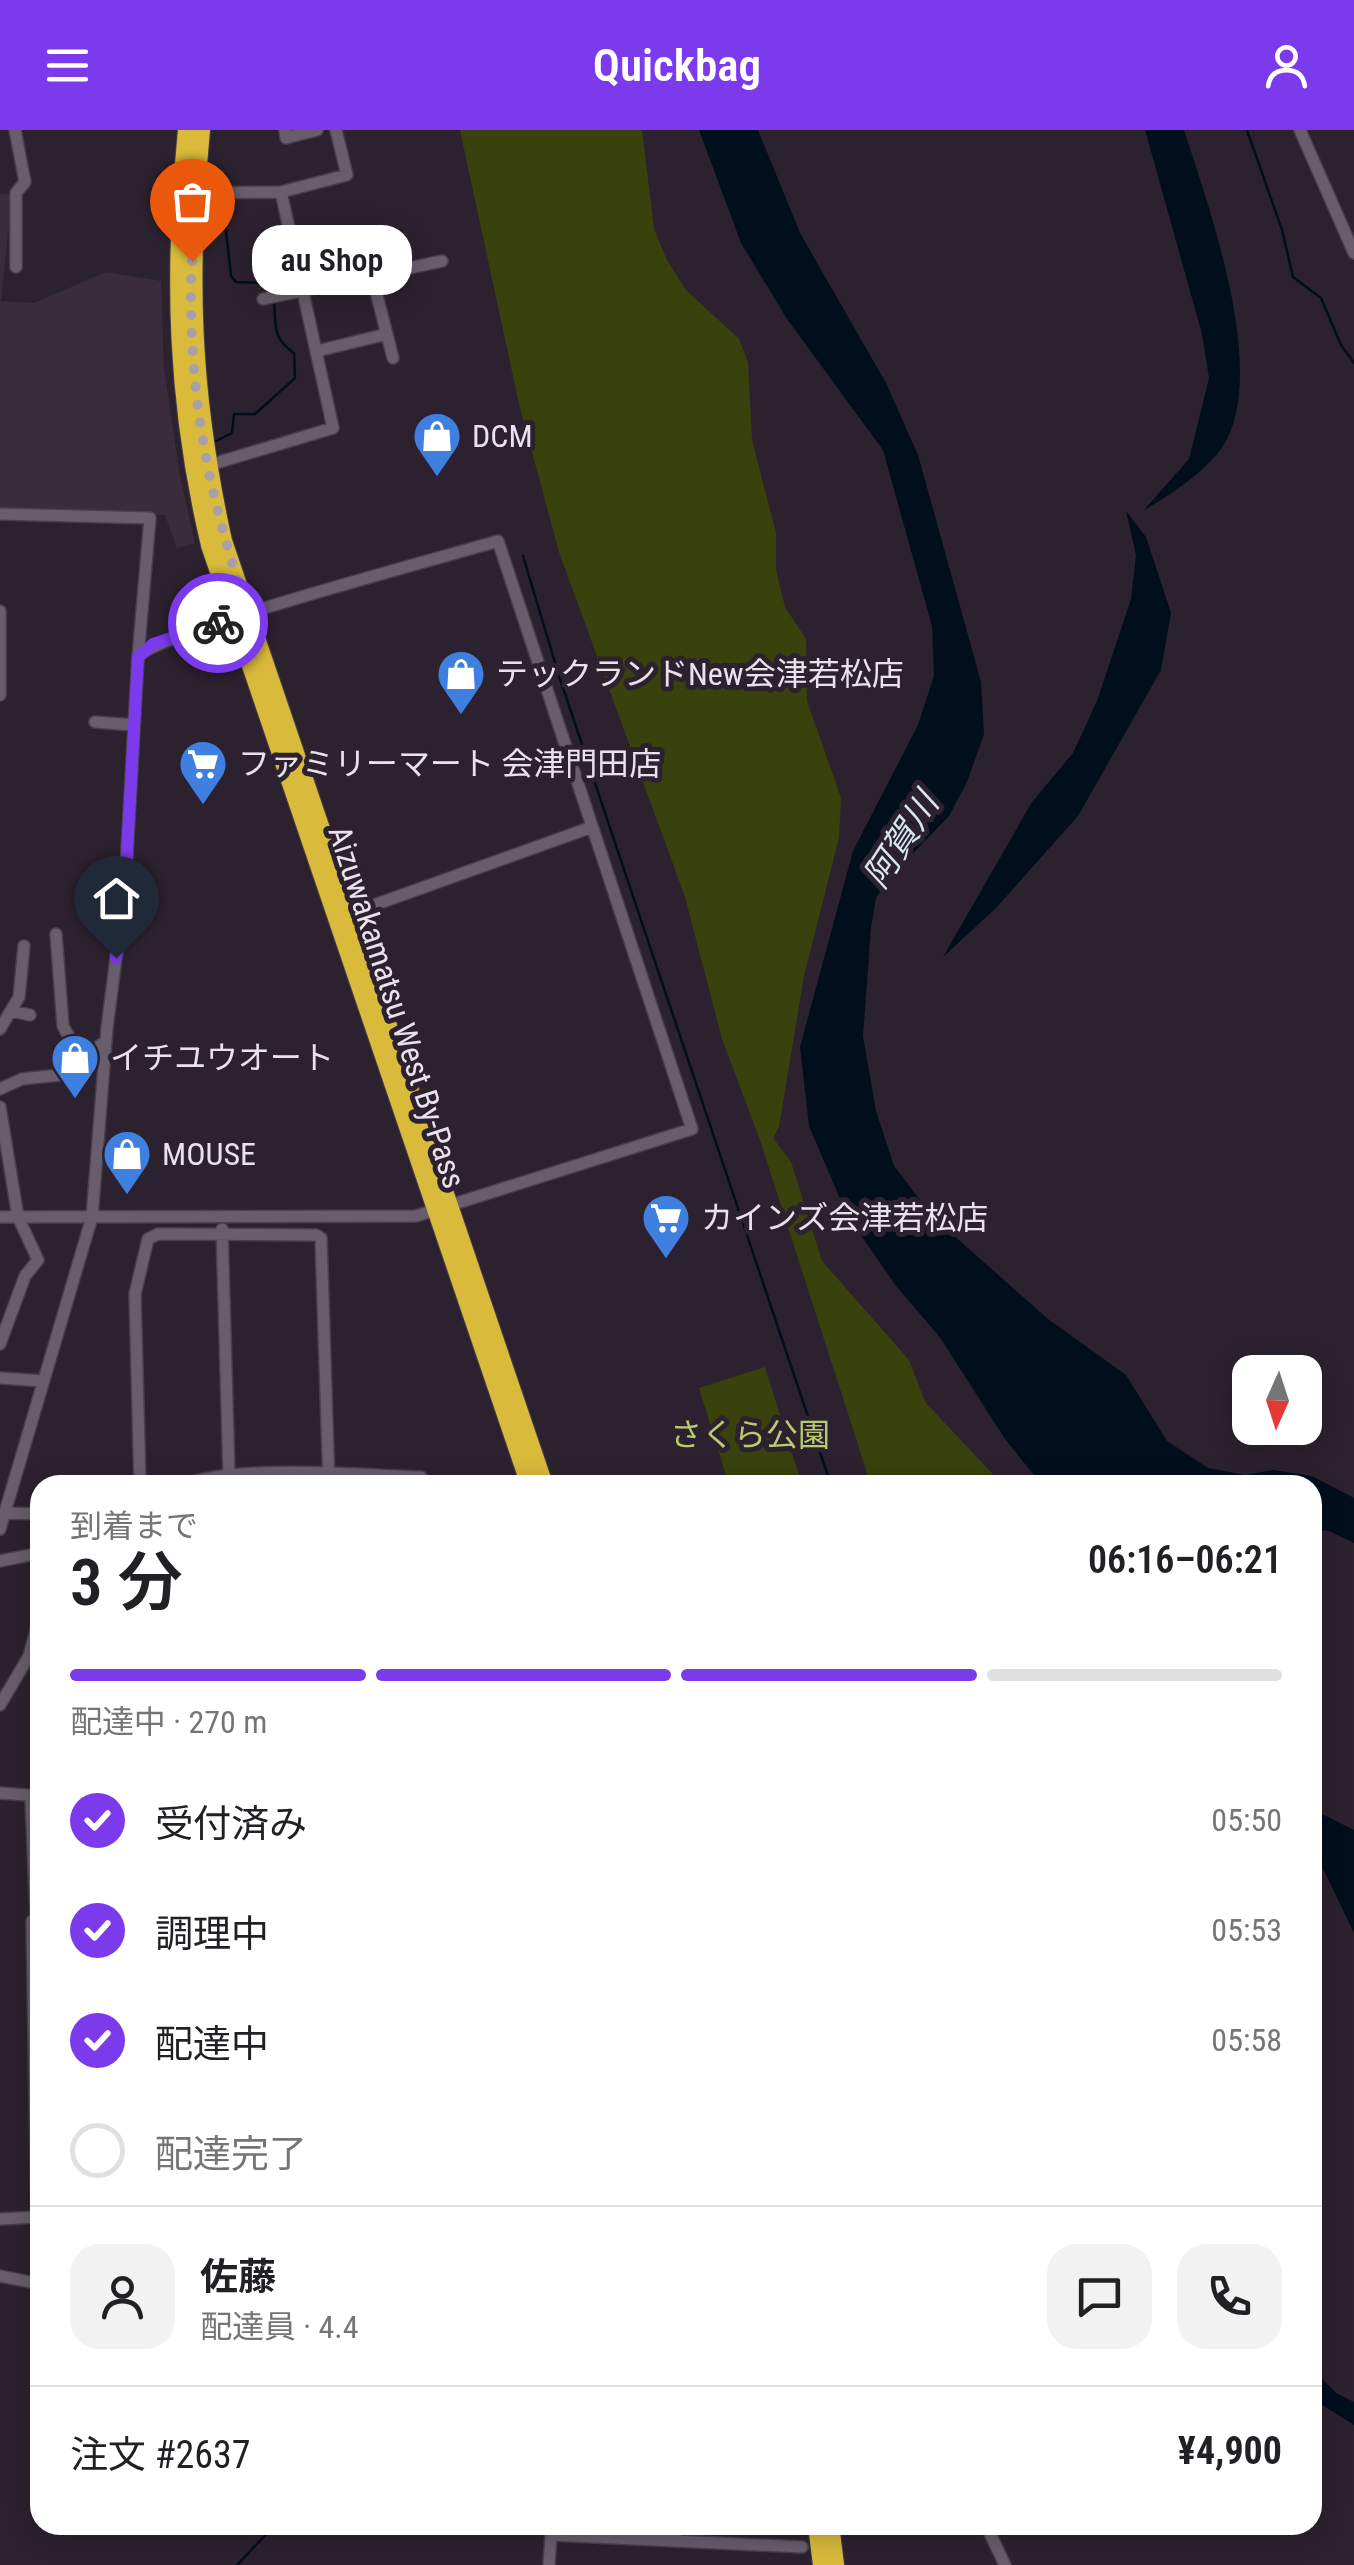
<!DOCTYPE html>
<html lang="ja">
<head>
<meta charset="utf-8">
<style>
	body { margin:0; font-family:"Roboto Condensed","Noto Sans JP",sans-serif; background:#f2f2f2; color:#202124; height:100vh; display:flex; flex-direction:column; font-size:38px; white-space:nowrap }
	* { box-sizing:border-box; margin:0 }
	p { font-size:32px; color:#757577 }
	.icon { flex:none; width:55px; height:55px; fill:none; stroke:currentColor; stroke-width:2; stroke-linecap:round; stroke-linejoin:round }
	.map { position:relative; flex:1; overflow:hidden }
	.drawer { position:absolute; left:30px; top:1345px; width:1292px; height:1060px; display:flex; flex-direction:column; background:#fff; border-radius:30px; box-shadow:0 5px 25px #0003 }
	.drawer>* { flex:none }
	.needle { width:65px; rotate:183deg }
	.tools { position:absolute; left:1232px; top:1225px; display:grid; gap:20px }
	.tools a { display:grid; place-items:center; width:90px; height:90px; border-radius:20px; background:#fff; box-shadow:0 5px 25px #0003; font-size:50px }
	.pin { position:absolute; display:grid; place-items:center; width:85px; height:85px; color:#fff; margin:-102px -42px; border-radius:50% 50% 50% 0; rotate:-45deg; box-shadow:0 0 10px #0007 }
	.pin .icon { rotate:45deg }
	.courier { position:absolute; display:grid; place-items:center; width:100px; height:100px; margin:-50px; border:8px solid #7c3aed; border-radius:50%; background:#fff; color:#222; box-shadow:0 2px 12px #0007 }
	.bubble { position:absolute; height:70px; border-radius:30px; background:#fff; box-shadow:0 5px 25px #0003; font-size:32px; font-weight:600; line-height:70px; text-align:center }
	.headline em { font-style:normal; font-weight:600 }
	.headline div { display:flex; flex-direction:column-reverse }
	.headline { display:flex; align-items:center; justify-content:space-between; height:170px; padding:0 40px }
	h1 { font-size:65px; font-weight:600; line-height:75px }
	.bar { display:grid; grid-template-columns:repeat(4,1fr); gap:15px 10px; align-content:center; height:120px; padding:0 40px }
	.bar i { height:12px; border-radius:8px; background:#e0e0e0 }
	.bar .active { background:#7c3aed }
	.bar p { grid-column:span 4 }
	.line { display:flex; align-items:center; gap:25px; padding:0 40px; border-top:2px solid #e0e0e0 }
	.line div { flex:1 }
	.round { display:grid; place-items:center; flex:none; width:105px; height:105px; border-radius:30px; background:#f2f2f2 }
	ol { padding:0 40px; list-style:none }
	li { display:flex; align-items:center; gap:30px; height:110px }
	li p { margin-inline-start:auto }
	li .icon { padding:10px; border-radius:50%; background:#7c3aed; color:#fff; stroke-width:4 }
	li:last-child { color:#757577 }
	li i { width:55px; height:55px; border:5px solid #e0e0e0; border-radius:50% }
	header { display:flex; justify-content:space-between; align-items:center; height:130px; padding:0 40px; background:#7c3aed; color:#fff; font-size:45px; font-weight:600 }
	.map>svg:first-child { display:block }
	.industrial { fill:#3a2c3a }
	.green { fill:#39420d }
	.water { fill:#010e1c }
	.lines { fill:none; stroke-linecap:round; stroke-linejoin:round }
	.stream { stroke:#010e1c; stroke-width:2.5 }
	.minor-casing { stroke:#473f4a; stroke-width:14 }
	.highway-casing { stroke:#473f4a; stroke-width:20 }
	.minor { stroke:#695d6d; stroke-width:11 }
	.highway { stroke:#d9ba3b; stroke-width:18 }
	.done { stroke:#a79fa9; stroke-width:10; stroke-dasharray:0 18 }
	.route { stroke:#7c3aed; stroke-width:12 }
	.labels { text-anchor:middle; stroke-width:10; stroke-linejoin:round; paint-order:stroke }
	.poi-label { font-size:32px; fill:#e9e2eb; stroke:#2c222f; text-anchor:start }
	.street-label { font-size:32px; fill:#e9e2eb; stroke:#2c222f }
	.park-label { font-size:32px; fill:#b7cc6c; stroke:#2c222f }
	.water-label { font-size:35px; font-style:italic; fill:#d7e5f3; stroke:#2c222f }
</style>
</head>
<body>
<header><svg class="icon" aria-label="menu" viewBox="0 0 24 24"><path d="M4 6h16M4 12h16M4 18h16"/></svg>Quickbag<svg class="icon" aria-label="person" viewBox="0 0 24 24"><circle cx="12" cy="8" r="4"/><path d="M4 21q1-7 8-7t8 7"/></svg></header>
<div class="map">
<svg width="1354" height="2435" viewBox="0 0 1354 2435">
	<rect width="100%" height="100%" fill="#2c222f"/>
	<path class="industrial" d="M0,64H12L1,171L34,173L106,142L161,151L164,238L180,347L195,413L177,418L165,385L0,379Z"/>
	<path class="green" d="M460,0H642L654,99L667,130L686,160L739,209L748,232L752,310L776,403V440L785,477L806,509L807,571L841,668L839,708L804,846L779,997L773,1008L791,1032L822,1131L909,1230L925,1272L1003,1355H871L760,1010L722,909L685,767L559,422L519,274Z
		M765,1237L801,1352L729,1355L699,1258Z"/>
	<path class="water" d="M699,0H758L800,103L886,253L918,325L981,552L984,604L967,652L949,686L887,750L876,768L871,797L863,906L876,981L894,1036L934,1088L1048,1189L1126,1245L1167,1311L1208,1338L1245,1345L1273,1340L1312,1346L1354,1368V1413L1329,1401L1313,1399L1312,1355H1042L1005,1309L939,1206L896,1156L847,1085L809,996L800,917L853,721L918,595L934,546L932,496L883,320L787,189L741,113Z
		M1145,0H1184C1208,75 1274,254 1218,323C1200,345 1169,366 1144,380L1189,329L1209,248L1202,204Z
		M1126,381L1146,407L1171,483L1161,540L1078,686L996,778L943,827L1032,672L1073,623L1097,571L1131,469L1136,425Z
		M1313,1594L1321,1640L1316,1681L1354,1700V1803L1313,1718Z
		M1312,2238L1336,2263L1354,2272V2295L1313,2269Z"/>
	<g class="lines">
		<path class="stream" d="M1247,0L1282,100L1293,147L1321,168L1341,215L1354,233
			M223,75L231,146L236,152L267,153L273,163
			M214,312L232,303L234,284H255L295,248L294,223C272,208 276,195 274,171
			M523,426L559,546L831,1355
			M237,2435L275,2395"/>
		<g class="minor-casing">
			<path id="minor" d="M15,0L25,52L16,63V137
				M285,0L286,8L317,0
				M1300,0L1354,123
				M191,63L281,62L347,45L336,0
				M372,146L442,131
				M263,169L372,146L393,228
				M317,221L387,204
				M206,336L333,298L281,62
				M0,384L150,388L138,527
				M0,481V565
				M95,592L133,595
				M349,784L592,697
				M56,804L63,896L81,928
				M11,881L30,885
				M0,899L19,867L24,816
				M0,959L22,949L59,945L106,911
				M0,977L18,1087L38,1130L25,1146L0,1214
				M0,1087L416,1086L692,999L498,411C448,426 155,503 138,527L125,758L107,898L92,1087L0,1399
				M222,1099L229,1345
				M0,1248L44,1251
				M140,1355L135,1164L148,1109L158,1104L316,1105L321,1108L329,1355
				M184,1355C237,1334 360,1345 421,1347L425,1355
				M5,1383L40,1384
				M0,1431L40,1423
				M0,1575L29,1526L40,1485
				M0,1663L40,1666
				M31,1669L36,1791
				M32,1791L37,2087
				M0,2089L40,2087
				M0,2146L40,2154
				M674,2395L676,2410
				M986,2395L1005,2435
				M549,2435L551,2405L802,2417"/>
		</g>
		<g class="highway-casing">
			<path id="highway" d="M187,0C173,146 176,272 210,415L530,1355
				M201,0C187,148 191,265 223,411L544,1355
				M817,2395L822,2435
				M830,2395L835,2435"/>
		</g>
		<use href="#minor" class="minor"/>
		<use href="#highway" class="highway"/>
	</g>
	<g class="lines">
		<path class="done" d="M192,131C186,252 208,370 249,483L218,493"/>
		<path class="route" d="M116,828L125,758L138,527L153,514L218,493"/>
	</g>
	<defs>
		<g id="shop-pin" transform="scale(2.5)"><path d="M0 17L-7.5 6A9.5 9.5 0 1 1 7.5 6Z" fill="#3f7fe0" stroke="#2c222f"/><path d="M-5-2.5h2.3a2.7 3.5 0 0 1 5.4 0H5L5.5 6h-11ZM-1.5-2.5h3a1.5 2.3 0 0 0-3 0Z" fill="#fff"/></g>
		<g id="supermarket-pin" transform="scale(2.5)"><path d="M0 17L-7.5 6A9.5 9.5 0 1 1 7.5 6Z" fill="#3f7fe0" stroke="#2c222f"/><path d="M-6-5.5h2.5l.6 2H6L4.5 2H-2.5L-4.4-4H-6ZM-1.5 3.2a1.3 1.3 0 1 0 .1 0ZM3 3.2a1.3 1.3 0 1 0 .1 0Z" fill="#fff"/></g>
	</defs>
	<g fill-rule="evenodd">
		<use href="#shop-pin" x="437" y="306"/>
		<use href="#shop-pin" x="461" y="544"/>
		<use href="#supermarket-pin" x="203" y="634"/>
		<use href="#shop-pin" x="75" y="928"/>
		<use href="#shop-pin" x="127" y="1024"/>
		<use href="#supermarket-pin" x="666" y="1088"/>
	</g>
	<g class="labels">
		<g class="poi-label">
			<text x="472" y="317">DCM</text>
			<text x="496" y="555">テックランドNew会津若松店</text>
			<text x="238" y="645">ファミリーマート 会津門田店</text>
			<text x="110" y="939">イチユウオート</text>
			<text x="162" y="1035">MOUSE</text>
			<text x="701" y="1099">カインズ会津若松店</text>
		</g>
		<g class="street-label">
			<text transform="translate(397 877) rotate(72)" y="11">Aizuwakamatsu West By-Pass</text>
		</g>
		<g class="park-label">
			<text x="750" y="1316">さくら公園</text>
		</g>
		<g class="water-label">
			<text transform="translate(901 710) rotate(-57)" y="12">阿賀川</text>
		</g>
	</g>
</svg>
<div class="tools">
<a><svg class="needle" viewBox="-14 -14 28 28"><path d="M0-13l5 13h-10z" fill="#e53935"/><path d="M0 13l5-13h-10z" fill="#757577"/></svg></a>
</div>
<div class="pin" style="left:192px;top:131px;background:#ea580c"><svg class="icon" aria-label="bag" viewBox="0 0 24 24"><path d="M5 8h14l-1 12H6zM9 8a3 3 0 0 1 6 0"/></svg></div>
<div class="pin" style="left:116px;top:828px;background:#1f2937"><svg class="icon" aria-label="home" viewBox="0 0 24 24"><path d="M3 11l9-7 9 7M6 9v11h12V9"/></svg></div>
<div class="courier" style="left:218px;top:493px"><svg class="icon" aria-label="bike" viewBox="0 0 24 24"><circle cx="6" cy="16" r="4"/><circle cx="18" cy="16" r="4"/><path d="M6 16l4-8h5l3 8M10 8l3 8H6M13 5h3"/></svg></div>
<div class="bubble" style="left:252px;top:95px;width:160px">au Shop</div>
<section class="drawer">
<div class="headline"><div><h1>3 分</h1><p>到着まで</p></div><em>06:16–06:21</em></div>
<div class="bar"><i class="active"></i><i class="active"></i><i class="active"></i><i></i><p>配達中 · 270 m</p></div>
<ol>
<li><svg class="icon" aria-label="check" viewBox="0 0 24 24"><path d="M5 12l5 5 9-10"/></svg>受付済み<p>05:50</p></li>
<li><svg class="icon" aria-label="check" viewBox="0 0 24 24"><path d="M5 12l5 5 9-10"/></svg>調理中<p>05:53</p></li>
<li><svg class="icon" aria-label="check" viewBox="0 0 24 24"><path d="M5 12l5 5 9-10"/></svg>配達中<p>05:58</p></li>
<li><i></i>配達完了</li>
</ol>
<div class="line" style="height:180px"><a class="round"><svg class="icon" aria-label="person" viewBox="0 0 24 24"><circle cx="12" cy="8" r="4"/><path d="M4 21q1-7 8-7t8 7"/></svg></a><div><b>佐藤</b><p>配達員 · 4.4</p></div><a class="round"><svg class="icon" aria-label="chat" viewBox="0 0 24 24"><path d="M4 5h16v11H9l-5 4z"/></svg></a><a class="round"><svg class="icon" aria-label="phone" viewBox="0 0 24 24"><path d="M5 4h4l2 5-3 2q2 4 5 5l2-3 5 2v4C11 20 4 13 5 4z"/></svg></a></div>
<div class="line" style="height:130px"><div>注文 #2637</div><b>¥4,900</b></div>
</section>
</div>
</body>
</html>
